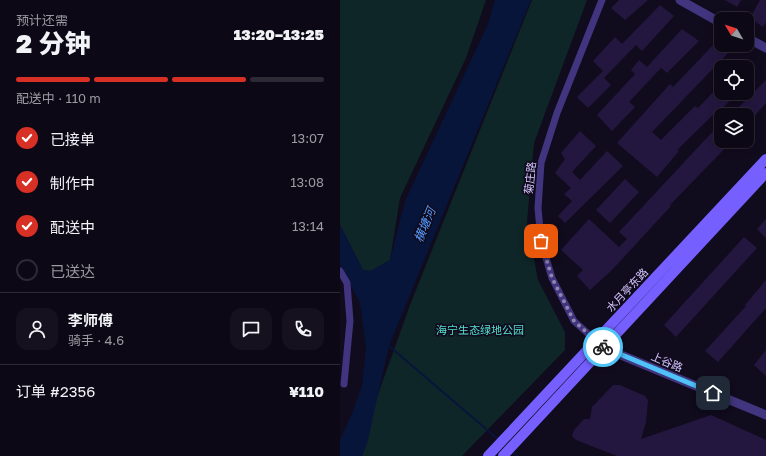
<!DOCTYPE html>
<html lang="zh">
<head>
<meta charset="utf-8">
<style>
	body { margin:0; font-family:"Golos Text","Noto Sans SC",sans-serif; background:#16111f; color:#f1f3f6; height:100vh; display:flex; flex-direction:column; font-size:15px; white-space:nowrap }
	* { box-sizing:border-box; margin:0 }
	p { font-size:13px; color:#9a9aa1 }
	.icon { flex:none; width:22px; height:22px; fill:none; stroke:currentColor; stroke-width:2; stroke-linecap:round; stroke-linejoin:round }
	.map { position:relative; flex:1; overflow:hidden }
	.side { display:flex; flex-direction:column; background:#0d0816; width:340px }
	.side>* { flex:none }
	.needle { width:26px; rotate:309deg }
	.controls { position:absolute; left:374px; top:12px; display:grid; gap:8px }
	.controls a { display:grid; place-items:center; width:40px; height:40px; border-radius:8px; background:#0d0816; box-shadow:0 2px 10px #0003,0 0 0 1px #2d2935; font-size:20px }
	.pin { position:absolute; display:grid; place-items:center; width:34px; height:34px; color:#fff; margin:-17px; border-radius:8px; box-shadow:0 2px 6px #0006 }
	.courier { position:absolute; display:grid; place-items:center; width:40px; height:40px; margin:-20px; border:3px solid #4fc3f7; border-radius:50%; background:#fff; color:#222; box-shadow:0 1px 5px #0007 }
	.headline em { font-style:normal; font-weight:800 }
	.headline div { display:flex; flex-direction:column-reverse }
	.headline { display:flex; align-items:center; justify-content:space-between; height:68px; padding:0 16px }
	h1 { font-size:26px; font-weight:800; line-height:30px }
	.bar { display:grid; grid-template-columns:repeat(4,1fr); gap:6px 4px; align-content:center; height:48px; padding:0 16px }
	.bar i { height:5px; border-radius:3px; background:#2d2935 }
	.bar .on { background:#d93025 }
	.bar p { grid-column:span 4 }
	.line { display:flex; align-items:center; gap:10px; padding:0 16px; border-top:1px solid #2d2935 }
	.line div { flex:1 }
	.round { display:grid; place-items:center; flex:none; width:42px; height:42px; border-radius:12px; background:#16111f }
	ol { padding:0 16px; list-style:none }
	li { display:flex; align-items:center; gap:12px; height:44px }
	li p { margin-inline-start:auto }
	li .icon { padding:4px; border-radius:50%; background:#d93025; color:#fff; stroke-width:4 }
	li:last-child { color:#9a9aa1 }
	li i { width:22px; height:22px; border:2px solid #2d2935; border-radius:50% }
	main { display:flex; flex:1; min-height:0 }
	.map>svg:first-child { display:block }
	.green { fill:#0e2628 }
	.water { fill:#08153b }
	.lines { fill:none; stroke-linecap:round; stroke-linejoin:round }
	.stream { stroke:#08153b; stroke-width:2 }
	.building { fill:#24173f }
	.minor { stroke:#40357e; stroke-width:7 }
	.tertiary { stroke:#40357e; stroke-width:9 }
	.secondary { stroke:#755fff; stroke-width:10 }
	.done { stroke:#9086b0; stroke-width:4; stroke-dasharray:0 7.2 }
	.route { stroke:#4fc3f7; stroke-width:5 }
	.labels { text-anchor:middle; stroke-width:3.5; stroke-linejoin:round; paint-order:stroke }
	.street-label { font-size:11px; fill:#d5c8ff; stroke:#110b1e }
	.park-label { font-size:11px; fill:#53e0cd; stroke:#110b1e }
	.water-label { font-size:12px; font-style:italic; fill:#569eff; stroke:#110b1e }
</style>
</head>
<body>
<main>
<section class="side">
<div class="headline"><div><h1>2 分钟</h1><p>预计还需</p></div><em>13:20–13:25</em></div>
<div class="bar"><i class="on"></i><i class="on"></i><i class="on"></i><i></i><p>配送中 · 110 m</p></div>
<ol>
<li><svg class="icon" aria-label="check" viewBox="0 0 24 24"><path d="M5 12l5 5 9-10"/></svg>已接单<p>13:07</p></li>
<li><svg class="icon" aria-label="check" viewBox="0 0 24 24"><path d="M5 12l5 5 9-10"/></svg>制作中<p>13:08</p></li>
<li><svg class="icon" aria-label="check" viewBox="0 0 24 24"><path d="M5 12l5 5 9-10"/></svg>配送中<p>13:14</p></li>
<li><i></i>已送达</li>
</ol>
<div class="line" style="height:72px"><a class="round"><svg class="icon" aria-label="person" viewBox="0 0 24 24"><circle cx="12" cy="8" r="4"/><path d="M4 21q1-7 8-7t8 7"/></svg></a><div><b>李师傅</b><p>骑手 · 4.6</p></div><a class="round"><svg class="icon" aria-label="chat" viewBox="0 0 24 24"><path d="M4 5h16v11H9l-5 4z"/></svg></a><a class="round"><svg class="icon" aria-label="phone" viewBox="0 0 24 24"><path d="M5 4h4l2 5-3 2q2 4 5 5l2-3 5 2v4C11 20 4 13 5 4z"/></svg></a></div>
<div class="line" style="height:52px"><div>订单 #2356</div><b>¥110</b></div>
</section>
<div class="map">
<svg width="426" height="456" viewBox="0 0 426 456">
	<rect width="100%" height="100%" fill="#110b1e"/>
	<path class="green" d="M0,0H146L126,58L60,198L50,260L31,271L23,270L0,225Z
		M192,0H247L194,143L187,222L198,280L225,332V350L122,456H16L70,305Z"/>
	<path class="water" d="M155,0H191L49,346L27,444L22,456H0V440L13,411L22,386L26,348L20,303L0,265V225L23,270L31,271L50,260L65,201L148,24Z"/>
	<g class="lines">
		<path class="stream" d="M49,346L159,440
			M171,450L178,456"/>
	</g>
	<path class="building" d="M279,0H308L285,20L271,8Z
		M385,0H401L397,7Z
		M420,0H426V22L423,27L410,18Z
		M320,5L334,16L302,51L296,45L264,78L271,85L248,108L237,97L263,71L253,61L275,37L282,44Z
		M342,29L359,41L327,73L321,68L289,102L295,107L272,131L257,115L295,74L291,70L299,60L307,67Z
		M377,41L390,51L312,132L321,140L355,106L358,108L381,84V93H398L377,113L376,112L337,150L339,151L317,177L277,143L330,84L333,87Z
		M407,67L415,76L407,84Z
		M426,80V103L407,124V115H391Z
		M376,128L381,133V141H392L330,205L331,206L272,270L250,290L237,276L243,270L221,250L249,219L279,247L287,239L279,232Z
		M240,131L256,146L232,172L240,180L267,151L283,166L225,223L218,216L232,201L224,194L231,188L215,173L225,159L221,153Z
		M285,179L299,192L270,223L256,210Z
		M426,219V238L417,229Z
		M404,237L417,248L336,337L324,325Z
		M426,280V308L378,362L365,351L406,306L405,305Z
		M426,350V376L414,365Z
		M273,385H280L305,396L308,400L306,422L301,439L371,415L426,440V456H277L236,440L232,436L234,430L244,419H250L252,407Z"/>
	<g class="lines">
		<path class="minor" d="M262,0L217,113L201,163L198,208L201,241L212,278L234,321L264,348
			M0,271L7,283L10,321L4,384"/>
		<path class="tertiary" d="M340,0L381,23
			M407,38L426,48
			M264,348L426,415"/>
		<path class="secondary" d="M148,456L426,159
			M163,456L426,173"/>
	</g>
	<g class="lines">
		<path class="done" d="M201,241L212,278L234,321L263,347"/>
		<path class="route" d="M263,347L373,393"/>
	</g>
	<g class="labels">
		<g class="street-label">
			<text transform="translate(190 178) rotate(-84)" y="4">菊庄路</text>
			<text transform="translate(287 290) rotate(-47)" y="4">水月亭东路</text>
			<text transform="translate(327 362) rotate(23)" y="4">上谷路</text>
		</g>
		<g class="park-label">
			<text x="140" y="334">海宁生态绿地公园</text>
		</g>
		<g class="water-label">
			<text transform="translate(85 225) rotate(-67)" y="4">横塘河</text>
		</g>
	</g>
</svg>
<div class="controls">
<a><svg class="needle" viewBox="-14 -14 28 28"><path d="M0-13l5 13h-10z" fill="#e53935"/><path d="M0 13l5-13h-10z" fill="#9a9aa1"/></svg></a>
<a><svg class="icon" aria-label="locate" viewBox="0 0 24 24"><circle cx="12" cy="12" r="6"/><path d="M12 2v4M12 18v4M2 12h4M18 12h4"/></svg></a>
<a><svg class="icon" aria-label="layers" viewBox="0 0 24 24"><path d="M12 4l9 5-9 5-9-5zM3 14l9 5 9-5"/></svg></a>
</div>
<div class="pin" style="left:201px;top:241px;background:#ea580c"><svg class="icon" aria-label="bag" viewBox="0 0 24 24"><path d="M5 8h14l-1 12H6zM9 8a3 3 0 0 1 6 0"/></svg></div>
<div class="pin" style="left:373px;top:393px;background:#1f2937"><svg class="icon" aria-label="home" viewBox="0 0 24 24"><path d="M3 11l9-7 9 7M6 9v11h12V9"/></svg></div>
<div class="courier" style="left:263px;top:347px"><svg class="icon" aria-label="bike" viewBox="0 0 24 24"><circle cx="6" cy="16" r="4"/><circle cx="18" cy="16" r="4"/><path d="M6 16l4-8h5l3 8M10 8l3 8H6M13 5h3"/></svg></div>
</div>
</main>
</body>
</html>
